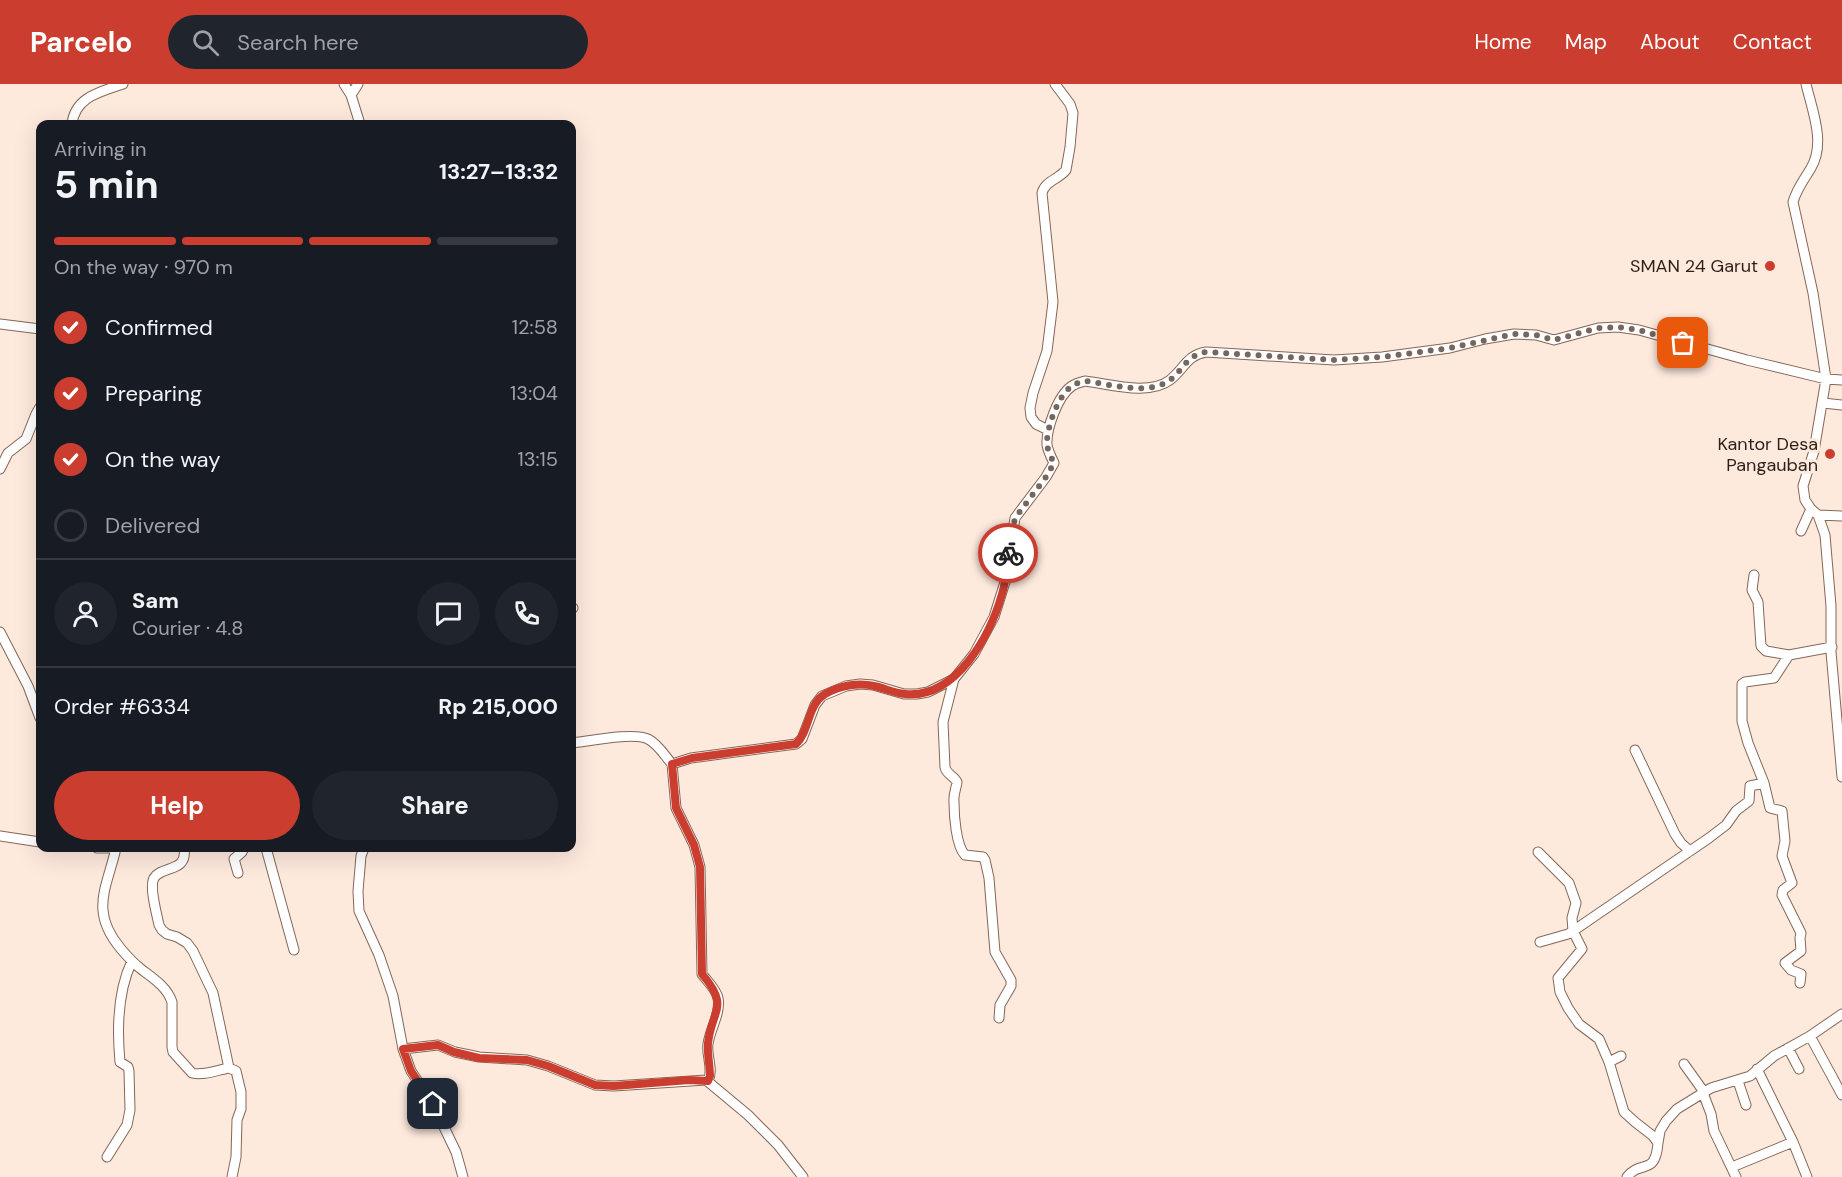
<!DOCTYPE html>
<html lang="en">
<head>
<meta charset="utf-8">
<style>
	body { margin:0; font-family:"DM Sans",sans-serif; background:#20242c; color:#f1f3f6; height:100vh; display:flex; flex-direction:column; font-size:22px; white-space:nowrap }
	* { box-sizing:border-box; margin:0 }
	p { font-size:20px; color:#9ea1a6 }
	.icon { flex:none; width:33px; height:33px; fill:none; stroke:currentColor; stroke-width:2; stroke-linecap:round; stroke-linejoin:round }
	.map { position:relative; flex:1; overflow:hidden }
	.panel { position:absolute; left:36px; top:36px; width:540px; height:732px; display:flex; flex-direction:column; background:#171b24; border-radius:12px; box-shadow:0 6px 24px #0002 }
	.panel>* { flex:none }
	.pin { position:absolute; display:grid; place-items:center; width:51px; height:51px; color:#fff; margin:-26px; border-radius:12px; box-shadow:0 3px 9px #0006 }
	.courier { position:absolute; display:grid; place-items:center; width:60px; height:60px; margin:-30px; border:4px solid #cb3e2f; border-radius:50%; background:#fff; color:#222; box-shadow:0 2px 8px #0007 }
	.headline em { font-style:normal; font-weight:700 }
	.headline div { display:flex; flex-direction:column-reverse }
	.headline { display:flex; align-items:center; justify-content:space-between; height:102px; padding:0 18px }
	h1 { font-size:39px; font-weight:700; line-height:45px }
	.bar { display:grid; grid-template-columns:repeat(4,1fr); gap:9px 6px; align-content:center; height:72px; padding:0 18px }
	.bar i { height:8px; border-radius:4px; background:#363941 }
	.bar .selected { background:#cb3e2f }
	.bar p { grid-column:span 4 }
	.line { display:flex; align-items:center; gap:15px; padding:0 18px; border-top:2px solid #363941 }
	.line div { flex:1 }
	.round { display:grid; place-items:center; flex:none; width:63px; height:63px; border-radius:32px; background:#20242c }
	ol { padding:0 18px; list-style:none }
	li { display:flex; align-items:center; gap:18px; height:66px }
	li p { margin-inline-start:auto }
	li .icon { padding:6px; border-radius:50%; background:#cb3e2f; color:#fff; stroke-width:4 }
	li:last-child { color:#9ea1a6 }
	li i { width:33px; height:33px; border:3px solid #363941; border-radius:50% }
	.cta { display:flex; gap:12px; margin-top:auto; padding:12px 18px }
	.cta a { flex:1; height:69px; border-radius:36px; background:#cb3e2f; color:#fff; font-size:24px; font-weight:700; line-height:69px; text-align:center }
	.cta a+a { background:#20242c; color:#f1f3f6 }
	header { display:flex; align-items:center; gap:36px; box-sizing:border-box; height:84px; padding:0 30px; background:#cb3e2f; color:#fff }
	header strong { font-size:28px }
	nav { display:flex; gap:33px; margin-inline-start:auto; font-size:21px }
	.search { width:420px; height:54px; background:#20242c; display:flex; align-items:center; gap:15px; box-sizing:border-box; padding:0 21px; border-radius:33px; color:#9ea1a6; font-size:22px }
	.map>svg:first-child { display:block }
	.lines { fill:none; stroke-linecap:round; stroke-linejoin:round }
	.minor-casing { stroke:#856755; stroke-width:11 }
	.minor { stroke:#fff; stroke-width:9 }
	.done { stroke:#76665d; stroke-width:6; stroke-dasharray:0 10.8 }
	.route { stroke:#cb3e2f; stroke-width:8 }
	.poi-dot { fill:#cb3e2f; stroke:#fee9dd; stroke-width:2 }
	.labels { text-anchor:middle; stroke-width:6; stroke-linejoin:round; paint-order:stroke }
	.poi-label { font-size:18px; fill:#2c1f18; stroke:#fee9dd; text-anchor:end }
</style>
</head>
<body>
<header>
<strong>Parcelo</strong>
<div class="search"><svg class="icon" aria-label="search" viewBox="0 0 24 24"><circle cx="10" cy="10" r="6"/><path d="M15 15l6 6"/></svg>Search here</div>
<nav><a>Home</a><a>Map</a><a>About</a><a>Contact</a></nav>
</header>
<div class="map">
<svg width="1842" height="1093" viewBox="0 0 1842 1093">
	<rect width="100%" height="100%" fill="#fee9dd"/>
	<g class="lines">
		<g class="minor-casing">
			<path id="minor" d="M344,0L351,11
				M358,0L351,11L360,40
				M1806,0C1812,26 1826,59 1811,84C1804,96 1797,104 1793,118L1813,209L1826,295L1814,367L1803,402L1805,416L1811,425L1818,431L1825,451L1831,522V568L1842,693
				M72,40C75,13 100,8 123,0
				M0,240L40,245
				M1823,319L1842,321
				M1048,346L1036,340L1031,333L1030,324L1033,309L1047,267L1053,218L1042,109C1045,97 1059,95 1066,86L1070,63L1073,29L1070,20L1055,0
				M0,385L8,369L26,355L36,330L40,323
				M1818,431L1842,432
				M1801,447L1811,425
				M1754,491L1752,506L1758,518L1761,562L1766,567L1789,571
				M572,524H573
				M0,548L28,602L40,634
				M954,595L943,638L945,683C946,690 954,692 957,698C956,705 953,712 954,718C954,731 956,762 965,771L983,773L985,776L989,794L995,868L1011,896V902L1000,921L999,934
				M572,659C590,657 633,648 648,655C658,660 665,672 672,680L691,674L796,660L802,655L815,621L822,612L846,602L860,600L873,601L904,610H917L928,608L954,595L974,570L994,533L1005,498L1015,434L1046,393L1054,379C1051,373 1048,367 1047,361C1046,345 1058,311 1072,302C1076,299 1081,298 1085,297C1110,300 1149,312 1170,296C1184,285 1187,271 1206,268L1334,276L1382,273L1450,264L1485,255L1514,250L1536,251L1554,256L1598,244L1618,243L1639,246L1747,276L1826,295L1842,296
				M1635,666L1675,750L1681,759L1690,767
				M672,680L676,724L694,761L700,783L702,890C707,897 716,905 718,914C721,929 710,945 708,960C706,972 714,985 708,997
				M1764,699L1770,724L1782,727L1785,757L1782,772L1792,799L1783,806L1782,811L1801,849L1800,854L1801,867L1785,879L1791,886L1801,890L1800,899
				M0,752L40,758
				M97,764H112
				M116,764C107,804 89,827 121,865C127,872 133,879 141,885C153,894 167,903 172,918V963L173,968L192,989C204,992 217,986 229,984
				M184,764C188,789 162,781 154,794C149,803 157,831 159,841L162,846L167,850L177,853L187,859L193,867L213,909L229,984L236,987L241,1008V1025L237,1036L236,1073L232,1093
				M266,764L294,866
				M364,764L361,772L358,807L359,827L379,871L393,912L403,965L411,987L433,1020L456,1068L463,1093
				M1538,768L1569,799L1576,819L1572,834L1573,847L1568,850L1540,858
				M238,789L234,775L242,768L244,764
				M1810,952L1842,1011
				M1788,964L1799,985
				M403,965L438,961L455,968L479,973L527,976L548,982L595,1001L614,1002L706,996L748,1031L778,1061L803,1093
				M1609,978L1621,972
				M1684,980L1704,1008
				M1757,985L1793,1058L1807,1093
				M1738,997L1746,1021
				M1703,1009L1711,1030L1714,1047L1736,1093
				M1658,1059L1660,1047L1666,1037L1677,1025L1711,1004L1750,992L1774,972L1810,952L1842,930
				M107,1073L127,1041L130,1026L129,987L128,983L120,978C117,946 118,906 132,877
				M1732,1083L1793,1058
				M1627,1093C1641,1075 1655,1093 1658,1059L1653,1052L1635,1038L1624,1028L1609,978L1599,955L1579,940L1568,924L1560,908L1558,894L1582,865L1573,847L1709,754L1726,741L1736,727L1749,717L1750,702L1764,699L1748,659L1742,637V600L1745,598L1774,594L1789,571L1832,563"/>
		</g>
		<use href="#minor" class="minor"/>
	</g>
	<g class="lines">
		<path class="done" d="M1008,469L1015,434L1046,393L1054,379C1051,373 1048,367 1047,361C1046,345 1058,311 1072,302C1076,299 1081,298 1085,297C1110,300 1149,312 1170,296C1184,285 1187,271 1206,268L1334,276L1382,273L1450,264L1514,250L1536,251L1554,256L1598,244L1618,243L1639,246L1683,259"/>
		<path class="route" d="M433,1020L411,987L403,965L438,961L454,968L479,974L527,976L548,982L595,1001L614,1002L689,996L708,997L710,992C710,981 707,970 708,959C712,925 730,923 702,890L700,783L694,761L676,724L672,680L692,674L796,660C810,647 807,621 825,610C839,602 858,598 874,602C884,604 894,609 905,610C956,615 990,552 1002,510C1006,497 1007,483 1008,469"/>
	</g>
	<g class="poi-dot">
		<circle cx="1770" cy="182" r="6"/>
		<circle cx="1830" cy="370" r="6"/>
	</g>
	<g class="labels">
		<g class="poi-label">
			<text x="1758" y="188">SMAN 24 Garut</text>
			<text x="1818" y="366">Kantor Desa<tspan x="1818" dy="21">Pangauban</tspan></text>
		</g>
	</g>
</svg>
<div class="pin" style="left:1683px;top:259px;background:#ea580c"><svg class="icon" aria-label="bag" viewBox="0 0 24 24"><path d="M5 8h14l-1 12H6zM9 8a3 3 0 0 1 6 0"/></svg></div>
<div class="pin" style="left:433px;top:1020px;background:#1f2937"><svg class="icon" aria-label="home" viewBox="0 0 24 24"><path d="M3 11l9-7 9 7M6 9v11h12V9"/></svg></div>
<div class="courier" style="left:1008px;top:469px"><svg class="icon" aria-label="bike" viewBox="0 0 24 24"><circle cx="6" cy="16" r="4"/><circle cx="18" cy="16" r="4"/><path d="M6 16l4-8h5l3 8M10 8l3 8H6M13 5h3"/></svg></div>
<section class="panel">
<div class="headline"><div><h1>5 min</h1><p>Arriving in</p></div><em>13:27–13:32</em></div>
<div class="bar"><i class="selected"></i><i class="selected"></i><i class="selected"></i><i></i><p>On the way · 970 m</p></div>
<ol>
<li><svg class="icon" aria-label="check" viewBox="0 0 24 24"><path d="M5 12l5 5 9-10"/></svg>Confirmed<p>12:58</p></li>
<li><svg class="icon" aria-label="check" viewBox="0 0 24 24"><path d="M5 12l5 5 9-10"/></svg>Preparing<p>13:04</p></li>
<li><svg class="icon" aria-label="check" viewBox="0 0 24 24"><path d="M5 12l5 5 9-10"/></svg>On the way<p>13:15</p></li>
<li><i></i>Delivered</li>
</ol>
<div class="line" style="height:108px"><a class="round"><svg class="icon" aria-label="person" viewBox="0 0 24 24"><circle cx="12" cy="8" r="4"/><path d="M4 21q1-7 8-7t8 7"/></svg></a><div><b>Sam</b><p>Courier · 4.8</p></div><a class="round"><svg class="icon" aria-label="chat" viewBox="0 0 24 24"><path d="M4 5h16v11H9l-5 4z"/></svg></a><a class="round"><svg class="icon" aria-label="phone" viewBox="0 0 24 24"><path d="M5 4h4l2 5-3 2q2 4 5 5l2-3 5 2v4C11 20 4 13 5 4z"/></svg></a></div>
<div class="line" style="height:78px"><div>Order #6334</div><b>Rp 215,000</b></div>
<div class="cta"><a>Help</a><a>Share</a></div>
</section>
</div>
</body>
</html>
